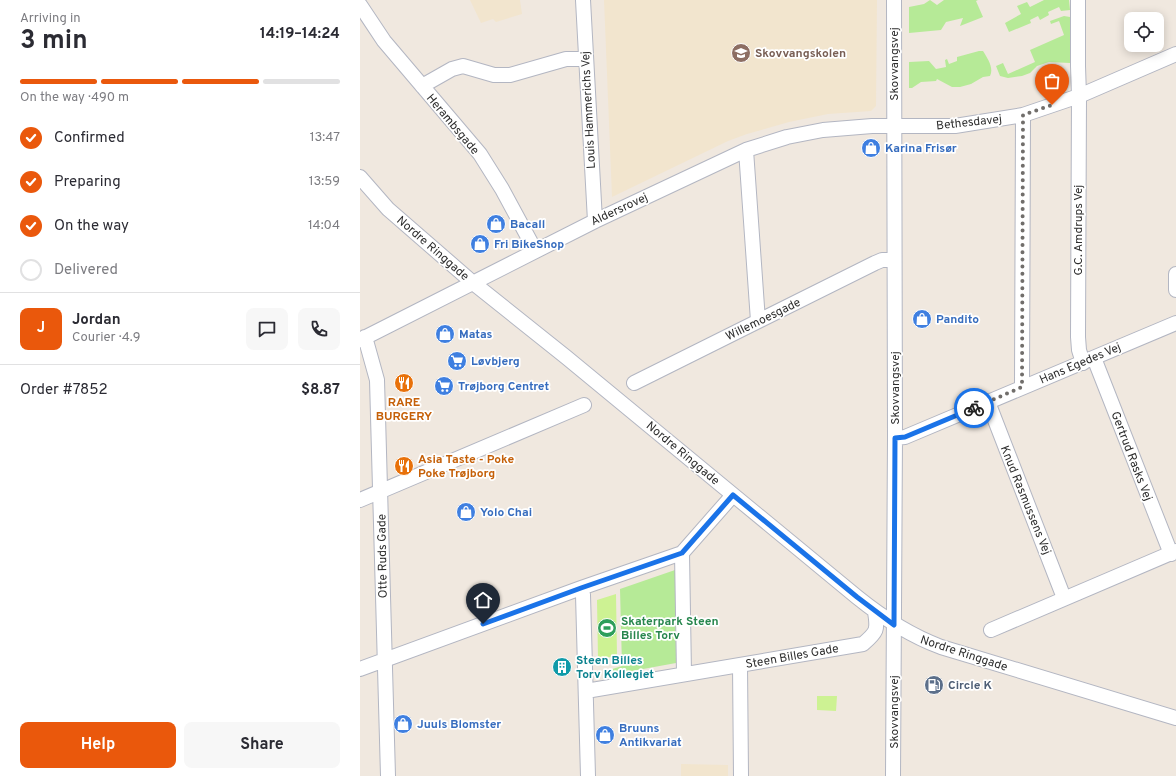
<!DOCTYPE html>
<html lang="en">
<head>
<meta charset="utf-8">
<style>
	body { margin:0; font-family:Overpass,sans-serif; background:#f7f7f7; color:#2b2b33; height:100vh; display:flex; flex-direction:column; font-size:15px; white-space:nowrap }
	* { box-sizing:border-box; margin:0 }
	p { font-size:13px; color:#7c7c81 }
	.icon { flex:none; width:22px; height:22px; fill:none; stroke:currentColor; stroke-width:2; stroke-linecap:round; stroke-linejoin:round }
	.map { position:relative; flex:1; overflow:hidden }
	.drawer { display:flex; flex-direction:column; background:#fff; width:360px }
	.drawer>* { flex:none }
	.controls { position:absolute; left:764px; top:12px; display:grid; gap:8px }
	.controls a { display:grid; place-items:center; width:40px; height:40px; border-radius:8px; background:#fff; box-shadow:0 2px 10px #0003; font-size:20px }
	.pin { position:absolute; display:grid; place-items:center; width:34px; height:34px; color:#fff; margin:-41px -17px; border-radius:50% 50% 50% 0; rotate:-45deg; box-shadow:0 0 4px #0007 }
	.pin .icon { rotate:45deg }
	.courier { position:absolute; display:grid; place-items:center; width:40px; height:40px; margin:-20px; border:3px solid #1a73e8; border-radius:50%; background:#fff; color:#222; box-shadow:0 1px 5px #0007 }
	.head em { font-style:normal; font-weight:700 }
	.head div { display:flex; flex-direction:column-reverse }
	.head { display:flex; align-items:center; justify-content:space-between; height:68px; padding:0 20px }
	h1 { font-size:26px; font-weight:700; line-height:30px }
	.bar { display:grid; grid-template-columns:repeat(4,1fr); gap:6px 4px; align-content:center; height:48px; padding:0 20px }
	.bar i { height:5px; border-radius:3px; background:#e1e1e2 }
	.bar .current { background:#ea580c }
	.bar p { grid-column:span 4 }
	.line { display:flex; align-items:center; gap:10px; padding:0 20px; border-top:1px solid #e1e1e2 }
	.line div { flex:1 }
	.round { display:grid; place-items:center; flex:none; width:42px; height:42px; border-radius:8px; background:#f7f7f7 }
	ol { padding:0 20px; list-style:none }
	li { display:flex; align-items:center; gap:12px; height:44px }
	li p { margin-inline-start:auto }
	li .icon { padding:4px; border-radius:50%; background:#ea580c; color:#fff; stroke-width:4 }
	li:last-child { color:#7c7c81 }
	li i { width:22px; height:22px; border:2px solid #e1e1e2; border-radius:50% }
	.button { display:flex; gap:8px; margin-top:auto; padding:8px 20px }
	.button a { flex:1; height:46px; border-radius:8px; background:#ea580c; color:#fff; font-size:16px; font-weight:700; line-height:46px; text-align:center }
	.button a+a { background:#f7f7f7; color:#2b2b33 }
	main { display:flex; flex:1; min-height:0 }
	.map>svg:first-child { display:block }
	.education { fill:#f2e5ce }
	.green { fill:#b6ea97 }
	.pitch { fill:#cdf293 }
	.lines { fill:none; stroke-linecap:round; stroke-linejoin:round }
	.minor-casing { stroke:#b3b6c2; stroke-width:16 }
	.minor { stroke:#fff; stroke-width:14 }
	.done { stroke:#716e6b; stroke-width:4; stroke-dasharray:0 7.2 }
	.route { stroke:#1a73e8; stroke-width:5 }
	.labels { text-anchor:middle; stroke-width:3.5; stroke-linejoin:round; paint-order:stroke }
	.education-label { font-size:12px; font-weight:bold; fill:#785e54; stroke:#fff; text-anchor:start }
	.street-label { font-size:12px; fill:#2d2d2d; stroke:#fff }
	.shop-label { font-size:12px; font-weight:bold; fill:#366cbe; stroke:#fff; text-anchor:start }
	.food-label { font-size:12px; font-weight:bold; fill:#c56008; stroke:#fff }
	.leisure-label { font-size:12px; font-weight:bold; fill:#27864d; stroke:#fff; text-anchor:start }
	.culture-label { font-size:12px; font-weight:bold; fill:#0d838f; stroke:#fff; text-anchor:start }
	.service-label { font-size:12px; font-weight:bold; fill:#4e5e75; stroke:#fff; text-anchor:start }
</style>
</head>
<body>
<main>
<section class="drawer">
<div class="head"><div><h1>3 min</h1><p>Arriving in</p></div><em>14:19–14:24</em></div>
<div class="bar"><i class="current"></i><i class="current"></i><i class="current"></i><i></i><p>On the way · 490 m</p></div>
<ol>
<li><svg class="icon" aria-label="check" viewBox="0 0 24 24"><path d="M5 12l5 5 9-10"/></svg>Confirmed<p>13:47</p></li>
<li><svg class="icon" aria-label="check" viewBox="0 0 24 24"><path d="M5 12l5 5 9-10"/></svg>Preparing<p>13:59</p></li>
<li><svg class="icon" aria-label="check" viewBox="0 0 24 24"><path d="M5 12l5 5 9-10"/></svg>On the way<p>14:04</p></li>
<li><i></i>Delivered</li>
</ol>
<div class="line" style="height:72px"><b class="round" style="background:#ea580c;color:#fff">J</b><div><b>Jordan</b><p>Courier · 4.9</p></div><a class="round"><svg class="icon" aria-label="chat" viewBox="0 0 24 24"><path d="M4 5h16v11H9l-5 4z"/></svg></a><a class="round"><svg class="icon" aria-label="phone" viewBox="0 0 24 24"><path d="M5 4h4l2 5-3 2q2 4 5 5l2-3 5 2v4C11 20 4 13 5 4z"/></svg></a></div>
<div class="line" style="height:52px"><div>Order #7852</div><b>$8.87</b></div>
<div class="button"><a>Help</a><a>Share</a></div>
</section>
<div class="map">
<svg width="816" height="776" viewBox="0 0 816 776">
	<rect width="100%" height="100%" fill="#f0e8df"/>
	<path class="education" d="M110,0H160L162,14L136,22L133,19L121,23Z
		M244,0H517L516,106L511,111L468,114L429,122L387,134L368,141L252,197Z
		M321,764L368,765V776H321Z"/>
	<path class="green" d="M570,0L577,5L584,0H618L616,1L623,17L600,26L603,18L586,22L581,30L549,33V7L564,4Z
		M684,0H709L710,10L701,11L699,7L688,12L689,15L680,20L678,16L670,20L671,23L649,32L645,23L661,14L657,6L667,2L670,7Z
		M704,16L710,17V63L689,62L677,66L670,73L662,76L648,78L640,76L636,66L643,63L648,74L675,62L670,50L704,35L699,21L691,24L690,21Z
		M619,51H623C628,59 634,68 630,76L623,77L611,84L600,87H592L577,79L576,81L561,82L552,88H549V62L569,61L576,69L586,67L585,60L587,59L589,64L597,61V57Z
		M315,570L316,663L250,675L249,670L262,666L260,589Z"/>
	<path class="pitch" d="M256,594L257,656L238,659L237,600Z
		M457,696H477L476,711L457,710Z"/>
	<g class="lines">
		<g class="minor-casing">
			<path id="minor" d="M223,0L235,221
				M718,0V66L719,96L718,337L719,350L723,363
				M0,5L24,41L120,154L142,189L175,250
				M62,86L92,69L103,66L134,75H150L206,59H225
				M386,150L398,321
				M0,177L28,209L112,282L206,357L497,597C523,618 549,635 581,647L816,718
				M816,274V290
				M5,337L17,380L28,776
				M0,340L235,221L386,150L427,137L463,130L512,126H595L663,115L719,96L816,54
				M734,358L811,554
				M274,383L515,263L522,260H534
				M662,387L663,115
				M628,402L704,598
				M535,438L545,437L816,323
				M0,500L224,405
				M322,553L324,674
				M221,588L223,595L228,776
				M631,630L816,551
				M380,665L381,776
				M0,669L221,588L322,553L373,495
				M226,691L503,644C517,632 518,630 515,612
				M533,776L535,438L534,0"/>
		</g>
		<use href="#minor" class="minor"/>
	</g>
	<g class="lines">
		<path class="done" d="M614,408L662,387L663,115L692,105"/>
		<path class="route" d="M123,624L221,588L322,553L373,495L497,597L534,625L535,438L545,437L614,408"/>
	</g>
	<defs>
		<g id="school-disc" transform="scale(1)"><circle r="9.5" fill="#8d6e63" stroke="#fff"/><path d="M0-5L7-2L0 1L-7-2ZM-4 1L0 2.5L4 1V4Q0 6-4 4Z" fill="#fff"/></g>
		<g id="shop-disc" transform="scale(1)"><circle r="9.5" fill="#3f7fe0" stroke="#fff"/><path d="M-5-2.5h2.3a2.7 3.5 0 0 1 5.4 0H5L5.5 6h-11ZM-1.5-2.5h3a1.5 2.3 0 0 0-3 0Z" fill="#fff"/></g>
		<g id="supermarket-disc" transform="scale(1)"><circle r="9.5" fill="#3f7fe0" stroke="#fff"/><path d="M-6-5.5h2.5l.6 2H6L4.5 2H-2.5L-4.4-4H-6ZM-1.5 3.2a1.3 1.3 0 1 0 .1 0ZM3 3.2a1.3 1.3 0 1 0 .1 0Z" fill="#fff"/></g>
		<g id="restaurant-disc" transform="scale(1)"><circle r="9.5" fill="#e8710a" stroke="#fff"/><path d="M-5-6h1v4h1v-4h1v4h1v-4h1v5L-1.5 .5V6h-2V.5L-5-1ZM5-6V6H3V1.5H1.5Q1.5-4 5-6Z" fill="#fff"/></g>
		<g id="stadium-disc" transform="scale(1)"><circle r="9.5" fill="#2e9e5b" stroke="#fff"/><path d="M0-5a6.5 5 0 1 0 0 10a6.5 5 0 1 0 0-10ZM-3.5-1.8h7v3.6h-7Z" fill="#fff"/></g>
		<g id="building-disc" transform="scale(1)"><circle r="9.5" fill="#0f9aa8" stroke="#fff"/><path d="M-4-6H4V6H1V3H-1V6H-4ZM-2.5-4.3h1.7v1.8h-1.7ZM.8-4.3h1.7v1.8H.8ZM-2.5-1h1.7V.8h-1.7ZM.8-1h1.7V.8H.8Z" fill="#fff"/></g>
		<g id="fuel-disc" transform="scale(1)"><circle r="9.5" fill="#5c6f8a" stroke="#fff"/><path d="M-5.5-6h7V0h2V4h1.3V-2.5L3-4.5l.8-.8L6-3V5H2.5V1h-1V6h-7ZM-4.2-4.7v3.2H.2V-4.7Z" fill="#fff"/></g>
	</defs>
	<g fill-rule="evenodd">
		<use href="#school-disc" x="381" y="53"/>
		<use href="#shop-disc" x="511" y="148"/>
		<use href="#shop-disc" x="136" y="224"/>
		<use href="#shop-disc" x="120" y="244"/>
		<use href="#shop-disc" x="562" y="319"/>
		<use href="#shop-disc" x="85" y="334"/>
		<use href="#supermarket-disc" x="97" y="361"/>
		<use href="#restaurant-disc" x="44" y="383"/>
		<use href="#supermarket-disc" x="84" y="386"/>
		<use href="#restaurant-disc" x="44" y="466"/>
		<use href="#shop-disc" x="106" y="512"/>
		<use href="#stadium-disc" x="247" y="628"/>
		<use href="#building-disc" x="202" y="667"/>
		<use href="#fuel-disc" x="574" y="685"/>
		<use href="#shop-disc" x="43" y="724"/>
		<use href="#shop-disc" x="245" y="735"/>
	</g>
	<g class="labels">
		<g class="education-label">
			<text x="395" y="57">Skovvangskolen</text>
		</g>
		<g class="street-label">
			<text transform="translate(534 64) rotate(-90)" y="4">Skovvangsvej</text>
			<text transform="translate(228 110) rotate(-93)" y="4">Louis Hammerichs Vej</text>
			<text transform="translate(609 122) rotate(-6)" y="4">Bethesdavej</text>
			<text transform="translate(93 124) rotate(50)" y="4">Herambsgade</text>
			<text transform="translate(259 209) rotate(-25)" y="4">Aldersrovej</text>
			<text transform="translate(718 230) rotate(-90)" y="4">G.C. Amdrups Vej</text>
			<text transform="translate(73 248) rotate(41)" y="4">Nordre Ringgade</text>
			<text transform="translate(403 319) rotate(-26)" y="4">Willemoesgade</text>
			<text transform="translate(720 363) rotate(-23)" y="4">Hans Egedes Vej</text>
			<text transform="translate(535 388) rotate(-90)" y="4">Skovvangsvej</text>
			<text transform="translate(323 453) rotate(40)" y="4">Nordre Ringgade</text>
			<text transform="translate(772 456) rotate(69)" y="4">Gertrud Rasks Vej</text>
			<text transform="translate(666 500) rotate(68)" y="4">Knud Rasmussens Vej</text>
			<text transform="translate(22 556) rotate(-91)" y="4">Otte Ruds Gade</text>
			<text transform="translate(604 653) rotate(18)" y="4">Nordre Ringgade</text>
			<text transform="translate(432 656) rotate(-10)" y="4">Steen Billes Gade</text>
			<text transform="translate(534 712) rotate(-90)" y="4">Skovvangsvej</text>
		</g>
		<g class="shop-label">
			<text x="525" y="152">Karina Frisør</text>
			<text x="150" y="228">Bacall</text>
			<text x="134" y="248">Fri BikeShop</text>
			<text x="576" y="323">Pandito</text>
			<text x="99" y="338">Matas</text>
			<text x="111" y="365">Løvbjerg</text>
			<text x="98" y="390">Trøjborg Centret</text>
			<text x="120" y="516">Yolo Chai</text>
			<text x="57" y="728">Juuls Blomster</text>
			<text x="259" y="732">Bruuns<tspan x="259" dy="14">Antikvariat</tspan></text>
		</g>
		<g class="food-label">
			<text x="44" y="406">RARE<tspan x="44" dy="14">BURGERY</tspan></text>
			<text x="58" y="463" text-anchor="start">Asia Taste - Poke<tspan x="58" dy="14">Poke Trøjborg</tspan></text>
		</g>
		<g class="leisure-label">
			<text x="261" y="625">Skaterpark Steen<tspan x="261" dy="14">Billes Torv</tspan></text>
		</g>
		<g class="culture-label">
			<text x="216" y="664">Steen Billes<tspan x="216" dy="14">Torv Kollegiet</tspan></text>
		</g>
		<g class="service-label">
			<text x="588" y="689">Circle K</text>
		</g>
	</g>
</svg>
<div class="controls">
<a><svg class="icon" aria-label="locate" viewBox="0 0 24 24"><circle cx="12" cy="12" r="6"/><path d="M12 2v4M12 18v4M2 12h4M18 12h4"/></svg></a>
</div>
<div class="pin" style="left:692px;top:105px;background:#ea580c"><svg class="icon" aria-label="bag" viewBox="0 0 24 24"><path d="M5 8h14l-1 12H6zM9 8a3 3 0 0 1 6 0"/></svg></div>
<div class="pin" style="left:123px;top:624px;background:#1f2937"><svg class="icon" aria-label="home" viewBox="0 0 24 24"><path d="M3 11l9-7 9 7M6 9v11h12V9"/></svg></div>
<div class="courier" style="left:614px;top:408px"><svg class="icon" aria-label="bike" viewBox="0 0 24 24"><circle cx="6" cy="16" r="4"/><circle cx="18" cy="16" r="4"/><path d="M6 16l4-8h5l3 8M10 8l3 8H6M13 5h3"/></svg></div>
</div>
</main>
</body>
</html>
